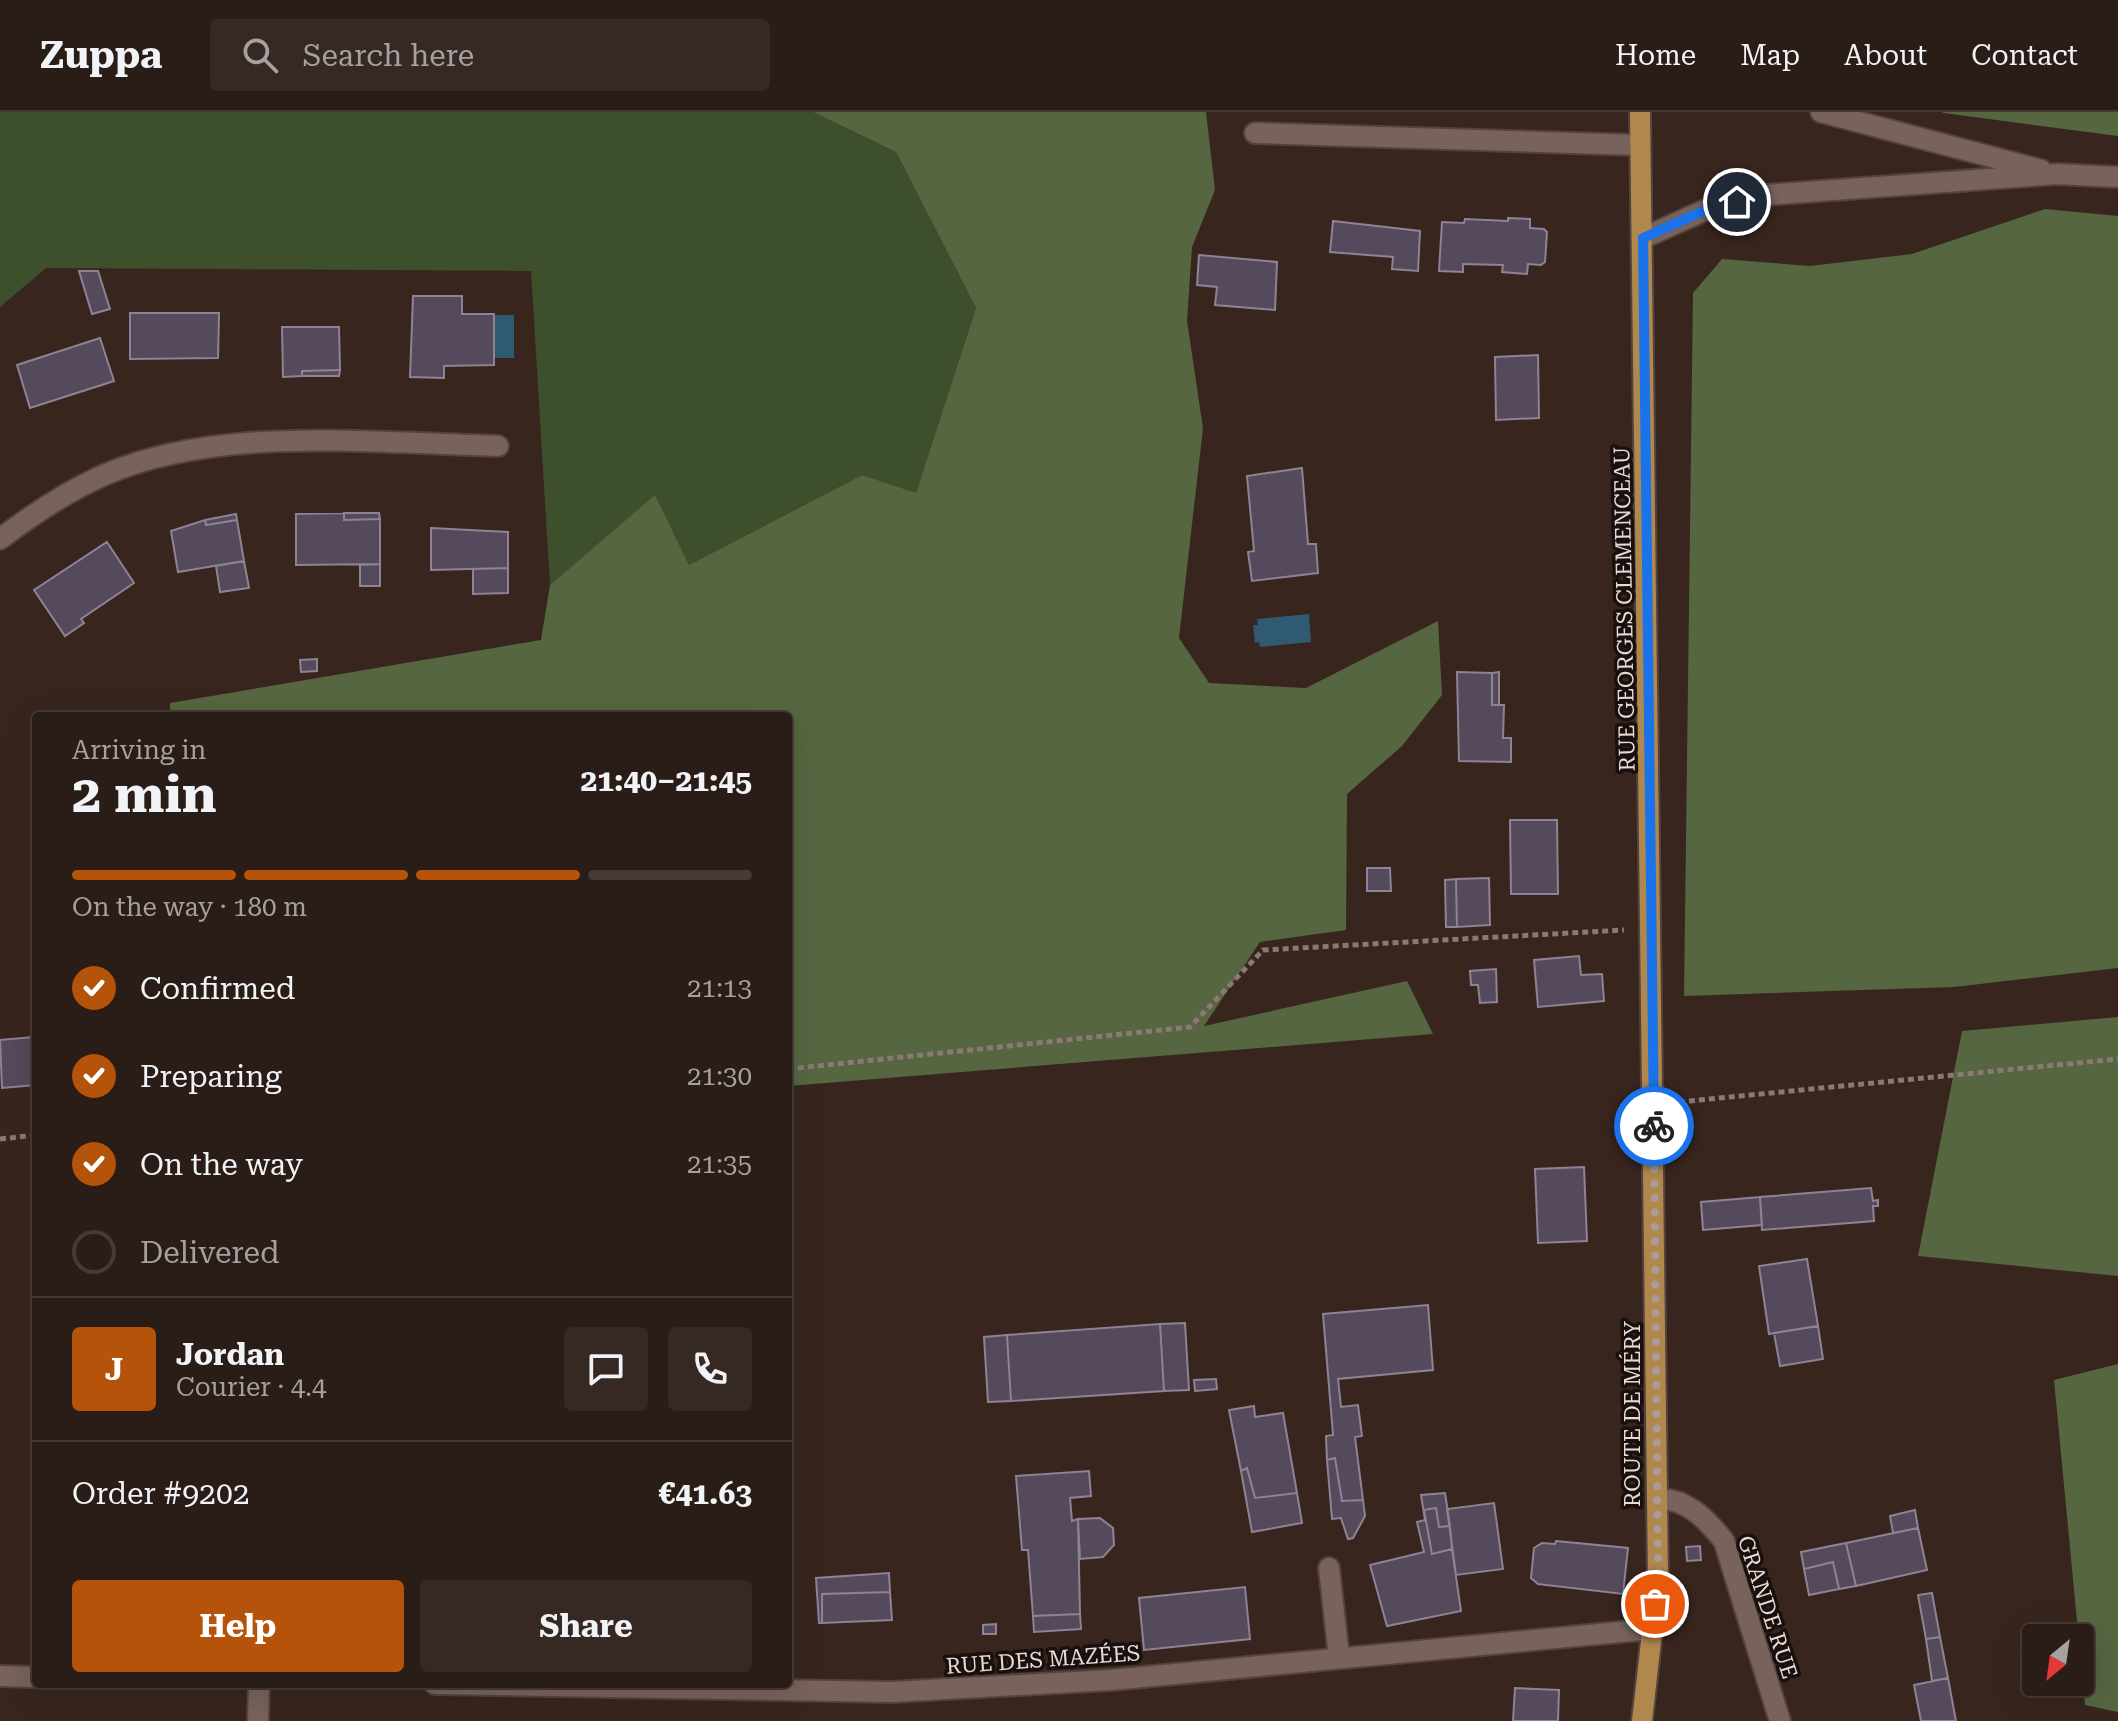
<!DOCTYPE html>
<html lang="en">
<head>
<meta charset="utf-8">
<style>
	body { margin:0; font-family:"Roboto Serif",serif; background:#362923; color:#f1f3f6; height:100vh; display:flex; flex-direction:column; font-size:30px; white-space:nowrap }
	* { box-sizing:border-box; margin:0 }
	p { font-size:26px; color:#a5a1a1 }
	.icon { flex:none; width:44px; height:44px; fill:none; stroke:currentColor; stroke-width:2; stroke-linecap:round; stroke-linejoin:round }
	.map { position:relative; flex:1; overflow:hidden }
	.details { position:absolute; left:32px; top:600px; width:760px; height:976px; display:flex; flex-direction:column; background:#2a1c16; border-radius:8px; box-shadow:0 8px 32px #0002,0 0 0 2px #463a35 }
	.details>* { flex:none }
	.needle { width:52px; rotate:209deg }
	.tools { position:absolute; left:2022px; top:1512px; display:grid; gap:16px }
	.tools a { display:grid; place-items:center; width:72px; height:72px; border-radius:8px; background:#2a1c16; box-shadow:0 8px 32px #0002,0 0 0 2px #463a35; font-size:40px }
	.pin { position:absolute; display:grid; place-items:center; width:68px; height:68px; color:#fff; margin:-34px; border:4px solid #fff; border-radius:50%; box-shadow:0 2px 8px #0007 }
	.courier { position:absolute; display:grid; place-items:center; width:80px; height:80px; margin:-40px; border:6px solid #1a73e8; border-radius:50%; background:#fff; color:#222; box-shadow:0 2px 10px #0007 }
	.headline em { font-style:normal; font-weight:700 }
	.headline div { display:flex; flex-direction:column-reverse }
	.headline { display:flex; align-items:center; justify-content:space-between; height:136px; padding:0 40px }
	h1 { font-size:52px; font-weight:700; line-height:60px }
	.bar { display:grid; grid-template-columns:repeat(4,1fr); gap:12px 8px; align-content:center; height:96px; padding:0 40px }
	.bar i { height:10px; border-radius:6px; background:#463a35 }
	.bar .selected { background:#b45309 }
	.bar p { grid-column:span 4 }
	.line { display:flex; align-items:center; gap:20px; padding:0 40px; border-top:2px solid #463a35 }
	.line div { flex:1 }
	.round { display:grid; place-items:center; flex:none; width:84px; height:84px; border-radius:8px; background:#362923 }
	ol { padding:0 40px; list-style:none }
	li { display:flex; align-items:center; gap:24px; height:88px }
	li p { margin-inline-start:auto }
	li .icon { padding:8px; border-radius:50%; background:#b45309; color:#fff; stroke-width:4 }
	li:last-child { color:#a5a1a1 }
	li i { width:44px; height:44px; border:4px solid #463a35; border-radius:50% }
	.button { display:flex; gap:16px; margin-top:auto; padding:16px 40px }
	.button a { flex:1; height:92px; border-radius:8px; background:#b45309; color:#fff; font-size:32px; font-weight:700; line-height:92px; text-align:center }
	.button a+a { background:#362923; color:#f1f3f6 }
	header { display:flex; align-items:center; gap:48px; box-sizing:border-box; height:112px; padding:0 40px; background:#2a1c16; border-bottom:2px solid #463a35 }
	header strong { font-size:38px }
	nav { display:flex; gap:44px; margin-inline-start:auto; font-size:28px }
	.search { width:560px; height:72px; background:#362923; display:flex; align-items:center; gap:20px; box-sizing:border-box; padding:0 28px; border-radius:8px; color:#a5a1a1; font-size:30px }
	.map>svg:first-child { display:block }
	.green { fill:#3e4f2b }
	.forest { fill:#556641 }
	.water { fill:#2f5a71 }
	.building { fill:#544a5b; stroke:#8e8295; stroke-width:2 }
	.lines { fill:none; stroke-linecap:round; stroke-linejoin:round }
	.minor-casing { stroke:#52433e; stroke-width:24 }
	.major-casing { stroke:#52433e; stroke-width:24 }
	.path { stroke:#8a7974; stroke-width:5; stroke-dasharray:6 4; stroke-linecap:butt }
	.minor { stroke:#78625b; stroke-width:20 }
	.major { stroke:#b0884d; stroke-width:20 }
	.done { stroke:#aa9b96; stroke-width:8; stroke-dasharray:0 14.4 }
	.route { stroke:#1a73e8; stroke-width:10 }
	.labels { text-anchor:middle; stroke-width:7; stroke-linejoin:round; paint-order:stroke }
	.street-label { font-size:22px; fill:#e7dad6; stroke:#19100d }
</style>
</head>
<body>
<header>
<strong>Zuppa</strong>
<div class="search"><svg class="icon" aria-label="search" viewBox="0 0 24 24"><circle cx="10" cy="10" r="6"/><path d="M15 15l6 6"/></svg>Search here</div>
<nav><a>Home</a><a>Map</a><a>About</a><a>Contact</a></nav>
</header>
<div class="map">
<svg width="2118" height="1609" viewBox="0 0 2118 1609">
	<rect width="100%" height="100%" fill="#38251e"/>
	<path class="green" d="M0,0H813L896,40L976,196L916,382L862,363L689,453L655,384L550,473L531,159L46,156L0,195Z"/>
	<path class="forest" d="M813,0H1206L1215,78L1192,135L1187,209L1203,316L1179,526L1209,571L1306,576L1438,509L1442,583L1402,634L1347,682L1346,818L1260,830L1204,914L1407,869L1433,922L788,974V604H170V591L541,528L550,473L655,383L689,453L862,363L916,381L976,196L896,40Z
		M1942,0H2118V24L1944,1Z
		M2045,97L2118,104V856L1954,875L1684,884L1693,181L1722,147L1810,154L1912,142Z
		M2118,905V1164L1918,1144L1962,919Z
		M2118,1252V1600L2085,1593L2054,1268Z"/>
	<path class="water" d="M494,203H514V246H495Z
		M1309,502L1311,530L1260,535L1259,530L1255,531L1253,513H1258L1257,507Z"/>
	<path class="building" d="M1508,106L1530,107V116L1544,117L1547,120L1545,150L1541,153L1528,152L1527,162L1502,160L1503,153L1463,152V160L1439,159L1442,110L1464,111L1465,107L1508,109Z
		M1333,109L1420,119L1418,159L1392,157L1393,145L1330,140Z
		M1199,143L1277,150L1275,198L1215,193L1217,175L1197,173Z
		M79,159H98L110,197L92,202Z
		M413,184H462V202H494V253L444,254V266L410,265Z
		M130,201H219L218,246L130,247Z
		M282,215H339L340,258L302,259V264L283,265Z
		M100,226L114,269L30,296L17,253Z
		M1538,243L1539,306L1496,308L1495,245Z
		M340,258L339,264H302V259Z
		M1302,356L1308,432H1316L1318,461L1252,469L1248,440L1254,439L1247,364Z
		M344,401H379L380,407L344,408Z
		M344,401V408L380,407V452L296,453V402Z
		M236,402L237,408L206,413L205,408Z
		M205,408L206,413L237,408L244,449L178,460L171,419Z
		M431,416L508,420V456L431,458Z
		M107,430L134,471L81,507L84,511L65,524L34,478Z
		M244,449L249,476L220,480L216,454Z
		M380,452V474H360V453Z
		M508,456V481L473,482V457Z
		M317,547V559L301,560L300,548Z
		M1457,560L1492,561V593H1504L1503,626H1511V650L1459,649Z
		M1499,560V593H1492V561Z
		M1510,708H1557L1558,782H1511Z
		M1367,756H1390L1391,779H1367Z
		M1489,766L1490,813L1457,815L1456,767Z
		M1456,767L1457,815H1446L1445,768Z
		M1579,844L1581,863L1602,862L1604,889L1538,895L1534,848Z
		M1496,857L1497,890L1480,891L1478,873H1471L1470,859Z
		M33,925L36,973L2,976L0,928Z
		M1584,1055L1587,1129L1538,1131L1535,1057Z
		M1871,1076L1873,1089L1878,1088V1094H1873L1874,1109L1762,1118L1760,1085Z
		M1760,1085L1762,1113L1703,1118L1701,1090Z
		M1807,1147L1818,1214L1769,1222L1759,1154Z
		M1428,1193L1433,1258L1338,1267L1341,1295L1358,1293L1362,1324L1355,1325L1363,1388L1342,1389L1335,1346L1327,1348L1326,1324L1333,1323L1323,1202Z
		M1185,1211L1189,1278L1164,1279L1160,1212Z
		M1160,1212L1164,1279L1011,1289L1007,1223Z
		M1818,1214L1823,1247L1780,1254L1774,1221Z
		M1007,1223L1011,1289L988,1290L984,1225Z
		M1216,1267L1217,1277L1195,1279L1194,1268Z
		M1254,1294L1255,1305L1283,1301L1297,1381L1255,1386L1247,1356L1241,1359L1229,1298Z
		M1335,1346L1342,1389L1363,1388L1365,1404L1353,1426L1348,1427L1341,1406L1332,1407L1327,1348Z
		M1247,1356L1255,1386L1297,1381L1302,1411L1252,1420L1241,1359Z
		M1089,1359L1091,1384L1070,1386L1072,1409L1078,1407L1080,1502L1033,1504L1028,1438H1022L1016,1364Z
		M1445,1381L1450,1414L1439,1415L1436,1396L1424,1398L1432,1442L1452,1437L1461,1499L1387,1514L1370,1453L1424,1440L1417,1410L1425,1408L1421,1383Z
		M1494,1391L1503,1457L1456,1463L1447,1397Z
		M1436,1396L1439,1415L1450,1414L1452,1437L1432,1442L1424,1398Z
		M1915,1398L1918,1416L1893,1421L1890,1404Z
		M1100,1406L1113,1416L1114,1433L1103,1445L1080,1447L1078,1407Z
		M1918,1416L1927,1458L1856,1474L1846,1431Z
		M1556,1429L1628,1436L1623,1482L1538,1472L1531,1466L1534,1436L1542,1431L1555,1432Z
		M1846,1431L1856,1474L1839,1477L1833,1450L1804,1457L1801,1440Z
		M1700,1434L1701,1448L1687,1449L1686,1435Z
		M1833,1450L1839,1477L1809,1483L1804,1457Z
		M889,1461L890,1480L822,1482V1511H819L816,1466Z
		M1245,1475L1250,1527L1144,1538L1139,1486Z
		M890,1480L892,1508L822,1511V1482Z
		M1932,1481L1940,1525L1926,1527L1918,1483Z
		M1080,1502L1081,1517L1034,1520L1033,1504Z
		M996,1512V1522H983V1513Z
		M1940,1525L1948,1566L1932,1569L1926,1527Z
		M1948,1566L1956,1609H1921L1914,1573Z
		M1515,1576L1559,1578L1558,1609H1513Z"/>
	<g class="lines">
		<g class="minor-casing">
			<path id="minor" d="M1821,0L2041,58
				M1255,21L1639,33
				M1643,126L1710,96L1765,83L2057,62L2118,65
				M0,427C33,402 66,380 104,363C219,313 375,331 498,334
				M1657,1387C1686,1385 1707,1408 1724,1429L1780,1609
				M1329,1456L1339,1545
				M0,1564L36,1565
				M435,1572L892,1580L1111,1568L1652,1517
				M258,1609L259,1572"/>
		</g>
		<g class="major-casing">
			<path id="major" d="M1640,0L1658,1467L1642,1609"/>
		</g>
		<path class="path" d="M788,957L1190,915L1263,838L1624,818
			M1679,990L2118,947
			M0,1027L36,1023"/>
		<use href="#minor" class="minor"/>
		<use href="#major" class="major"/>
	</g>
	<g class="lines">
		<path class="done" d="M1654,1014L1658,1467L1655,1492"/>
		<path class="route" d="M1654,1014L1643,126L1710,96L1737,90"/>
	</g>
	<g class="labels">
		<g class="street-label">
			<text transform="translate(1624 497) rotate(-91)" y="8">RUE GEORGES CLEMENCEAU</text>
			<text transform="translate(1632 1302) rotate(-90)" y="8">ROUTE DE MÉRY</text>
			<text transform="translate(1768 1495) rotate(72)" y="8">GRANDE RUE</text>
			<text transform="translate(1043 1547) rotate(-4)" y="8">RUE DES MAZÉES</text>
		</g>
	</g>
</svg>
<div class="tools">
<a><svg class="needle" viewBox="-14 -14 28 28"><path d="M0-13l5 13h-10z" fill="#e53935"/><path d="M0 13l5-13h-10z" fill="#a5a1a1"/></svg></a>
</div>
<div class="pin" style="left:1655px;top:1492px;background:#ea580c"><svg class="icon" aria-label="bag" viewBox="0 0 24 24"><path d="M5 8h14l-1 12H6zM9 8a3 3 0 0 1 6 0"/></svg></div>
<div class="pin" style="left:1737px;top:90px;background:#1f2937"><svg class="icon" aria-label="home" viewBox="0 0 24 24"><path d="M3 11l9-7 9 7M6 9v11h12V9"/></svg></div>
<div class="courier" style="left:1654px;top:1014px"><svg class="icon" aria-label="bike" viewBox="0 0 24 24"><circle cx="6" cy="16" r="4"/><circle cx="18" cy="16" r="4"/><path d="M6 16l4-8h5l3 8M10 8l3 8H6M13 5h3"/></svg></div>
<section class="details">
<div class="headline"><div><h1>2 min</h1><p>Arriving in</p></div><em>21:40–21:45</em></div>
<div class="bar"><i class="selected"></i><i class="selected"></i><i class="selected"></i><i></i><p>On the way · 180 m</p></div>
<ol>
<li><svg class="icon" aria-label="check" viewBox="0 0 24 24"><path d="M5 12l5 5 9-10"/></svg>Confirmed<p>21:13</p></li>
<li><svg class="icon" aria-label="check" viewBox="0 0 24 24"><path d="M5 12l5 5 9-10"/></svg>Preparing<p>21:30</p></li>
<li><svg class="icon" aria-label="check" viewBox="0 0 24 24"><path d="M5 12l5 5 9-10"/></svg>On the way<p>21:35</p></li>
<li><i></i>Delivered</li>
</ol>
<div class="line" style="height:144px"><b class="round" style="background:#b45309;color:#fff">J</b><div><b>Jordan</b><p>Courier · 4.4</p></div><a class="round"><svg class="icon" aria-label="chat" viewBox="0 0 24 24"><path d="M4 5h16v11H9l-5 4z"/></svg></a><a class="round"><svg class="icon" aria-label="phone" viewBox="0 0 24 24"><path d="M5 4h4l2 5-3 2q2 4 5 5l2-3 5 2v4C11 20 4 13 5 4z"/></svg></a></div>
<div class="line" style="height:104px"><div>Order #9202</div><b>€41.63</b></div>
<div class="button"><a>Help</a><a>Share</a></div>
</section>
</div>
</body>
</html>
